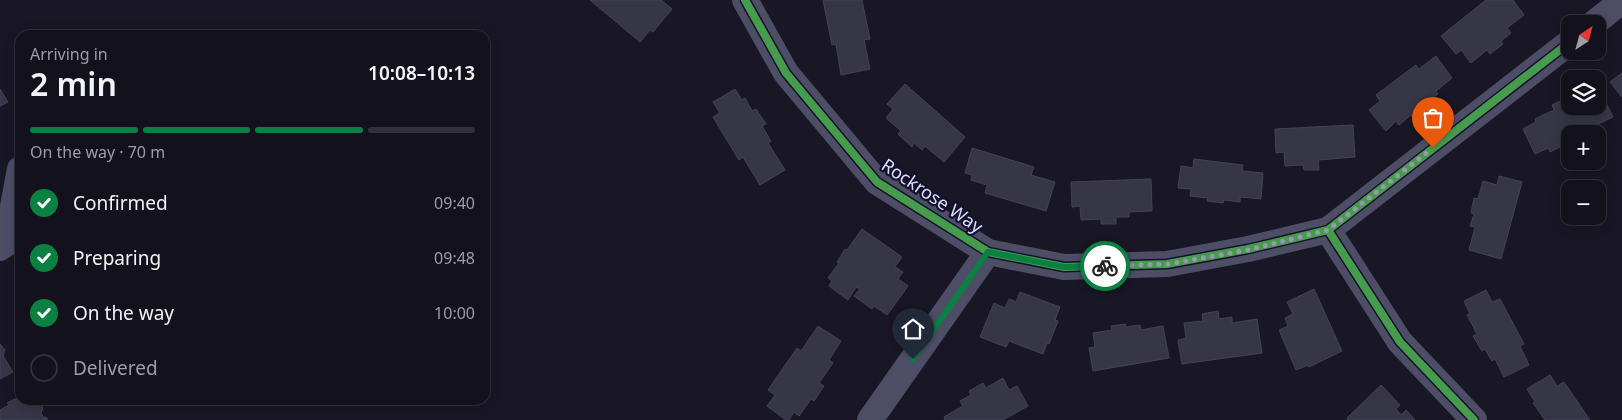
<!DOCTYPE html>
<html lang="en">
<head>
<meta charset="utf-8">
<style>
	body { margin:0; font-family:"Noto Sans",sans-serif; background:#1c1a25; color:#f1f3f6; height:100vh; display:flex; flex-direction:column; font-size:19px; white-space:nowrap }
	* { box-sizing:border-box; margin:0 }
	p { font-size:16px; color:#9d9da3 }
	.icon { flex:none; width:28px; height:28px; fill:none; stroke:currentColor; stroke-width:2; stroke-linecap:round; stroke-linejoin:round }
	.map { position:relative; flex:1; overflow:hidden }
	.details { position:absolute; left:15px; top:30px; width:475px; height:375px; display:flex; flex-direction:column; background:#13111c; border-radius:15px; box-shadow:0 2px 12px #0003,0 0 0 1px #32313b }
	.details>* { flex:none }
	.needle { width:32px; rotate:36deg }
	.buttons { position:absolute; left:1561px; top:15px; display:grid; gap:10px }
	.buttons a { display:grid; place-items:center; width:45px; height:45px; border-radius:10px; background:#13111c; box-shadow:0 2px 12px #0003,0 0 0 1px #32313b; font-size:25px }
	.pin { position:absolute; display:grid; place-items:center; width:42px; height:42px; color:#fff; margin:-51px -21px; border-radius:50% 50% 50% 0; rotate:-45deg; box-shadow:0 0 5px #0007 }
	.pin .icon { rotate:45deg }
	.courier { position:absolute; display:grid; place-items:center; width:50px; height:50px; margin:-25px; border:4px solid #0b8043; border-radius:50%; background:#fff; color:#222; box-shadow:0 1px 6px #0007 }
	.overview em { font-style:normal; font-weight:600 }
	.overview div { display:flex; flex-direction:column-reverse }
	.overview { display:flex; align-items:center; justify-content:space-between; height:85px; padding:0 15px }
	h1 { font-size:32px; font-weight:600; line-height:38px }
	.bar { display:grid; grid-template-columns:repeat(4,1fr); gap:8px 5px; align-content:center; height:60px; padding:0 15px }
	.bar i { height:6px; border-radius:4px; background:#32313b }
	.bar .on { background:#0b8043 }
	.bar p { grid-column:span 4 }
	ol { padding:0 15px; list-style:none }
	li { display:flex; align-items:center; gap:15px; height:55px }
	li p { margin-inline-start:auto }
	li .icon { padding:5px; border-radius:50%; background:#0b8043; color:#fff; stroke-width:4 }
	li:last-child { color:#9d9da3 }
	li i { width:28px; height:28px; border:2px solid #32313b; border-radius:50% }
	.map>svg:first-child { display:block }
	.building { fill:#373647; stroke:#454258 }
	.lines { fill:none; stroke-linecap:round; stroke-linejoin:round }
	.minor { stroke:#4d4d66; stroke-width:26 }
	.cycleway-casing { stroke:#14112c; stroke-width:11 }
	.cycleway { stroke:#469c4c; stroke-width:8 }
	.done { stroke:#9897b3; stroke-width:5; stroke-dasharray:0 9 }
	.route { stroke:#0b8043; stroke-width:6 }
	.labels { text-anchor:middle; stroke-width:4.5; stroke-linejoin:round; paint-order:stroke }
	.street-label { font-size:18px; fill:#dddcff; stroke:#14112c }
</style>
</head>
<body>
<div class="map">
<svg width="1622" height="420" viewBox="0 0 1622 420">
	<rect width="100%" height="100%" fill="#191726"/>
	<path class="building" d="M590,0H661L672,9L653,32L650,30L640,42Z
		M823,0H862L870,39L864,40L870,69L841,75L836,44L832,45Z
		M1486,0H1513L1524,15L1507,28L1511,33L1501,41L1503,44L1490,54L1487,50L1471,63L1461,50L1456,54L1441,36Z
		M1436,56L1452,78L1436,91L1438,94L1425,104L1427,108L1413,118L1411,115L1399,125L1396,121L1386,131L1369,110L1380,101L1376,95L1416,65L1419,69Z
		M1622,73V97L1610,82Z
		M905,84L965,137L944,162L925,146L922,150L914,143L912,147L898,134L901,131L886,118L893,109L887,104Z
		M0,89L8,102L0,106Z
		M735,89L742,100L745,98L752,111L756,109L766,124L762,126L771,141L768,143L785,170L760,185L743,157L739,160L713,117L720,113L713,102Z
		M1601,93L1613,117L1594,126L1596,130L1588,134H1570V142L1550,152L1548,148L1535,154L1523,129L1536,122L1535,119L1554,110L1552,105L1567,98L1570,102V106H1598V94Z
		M1353,125L1355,157L1318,160L1319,170H1304L1303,165L1285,166L1284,152L1276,153L1275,129Z
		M972,148L1034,167L1031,175L1055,182L1046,211L985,193L987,185L971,180L972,175L965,173Z
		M1194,159L1243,165L1242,171L1263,173L1261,199L1240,197V202L1224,200L1223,203L1207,201L1208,198L1190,196L1191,189L1178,188L1181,166L1193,168Z
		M1499,176L1522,182L1501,259L1469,250L1475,227L1470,226L1474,214L1471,213L1474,198L1478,199L1483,181L1497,185Z
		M1151,179L1152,211L1129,212V217H1116V224H1101V219L1081,220L1080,206L1072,207L1071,182Z
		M862,229L902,257L895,267L903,272L898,279L908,286L887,315L874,306L872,309L854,296L860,289L856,287L848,300L829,286L832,281L828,278L839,263L837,262L845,249L847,250Z
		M1314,289L1342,351L1309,367L1308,365L1296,370L1279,330L1288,326L1285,318L1293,314L1287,302Z
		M1486,290L1492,302L1500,299L1524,344L1520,346L1529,365L1504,377L1495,359L1492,361L1485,349L1482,351L1473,336L1477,334L1467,315L1470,314L1464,301Z
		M1020,292L1060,307L1055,320L1058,321L1049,344L1047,343L1043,354L1009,341L1006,347L980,337L994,303L1005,308L1009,299L1016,302Z
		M1218,311L1219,319L1232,317V323L1257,319L1262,353L1182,364L1178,340L1186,338L1184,323L1203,321L1202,314Z
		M1125,324L1126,327L1140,325L1141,330L1163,326L1169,358L1093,371L1089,348L1095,347L1093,333L1112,330L1111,326Z
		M818,326L841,341L829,360L833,363L819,383L824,386L814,401L811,399L799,416L794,412L789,420H786L767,406L775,395L768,390L797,348L801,351Z
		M0,344L5,350L3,356L13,372L0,379Z
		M1550,375L1557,386L1564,382L1590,420H1545L1533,403L1535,402L1527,389Z
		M1003,378L1009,390L1017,386L1028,406L1003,420H945L944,417L963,406L960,401L971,395L969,391L983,383L986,388Z
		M1381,385L1400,405L1396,409L1401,415L1406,410L1415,420H1348L1347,418Z
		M15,399L23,400L24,403L29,400L39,402L43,408L41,413L44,418L46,417L48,420H0V410L9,405L7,403Z"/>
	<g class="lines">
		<path class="minor" d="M745,0L786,73L877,182L988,252L1064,267L1167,264L1248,249L1328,230L1570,42
			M1593,24L1622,1
			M1328,230L1400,342L1474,420
			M0,248L6,244L20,169
			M870,420L988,252"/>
		<g class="cycleway-casing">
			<path id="cycleway" d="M745,0L786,73L877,182L988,252L1064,267L1167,264L1248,249L1328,230L1570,42
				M1328,230L1400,342L1474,420"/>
		</g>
		<use href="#cycleway" class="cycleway"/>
	</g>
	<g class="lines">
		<path class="done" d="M1105,266L1168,264L1248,250L1328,230L1433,148"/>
		<path class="route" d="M913,359L988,252L1064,267L1105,266"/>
	</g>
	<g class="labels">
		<g class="street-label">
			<text transform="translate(932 196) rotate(34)" y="6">Rockrose Way</text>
		</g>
	</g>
</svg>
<div class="buttons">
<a><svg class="needle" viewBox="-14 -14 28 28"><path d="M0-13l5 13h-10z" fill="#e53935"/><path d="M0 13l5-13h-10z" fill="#9d9da3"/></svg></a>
<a><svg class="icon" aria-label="layers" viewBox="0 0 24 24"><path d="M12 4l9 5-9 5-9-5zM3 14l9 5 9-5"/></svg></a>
<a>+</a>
<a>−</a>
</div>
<div class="pin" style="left:1433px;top:148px;background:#ea580c"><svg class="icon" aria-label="bag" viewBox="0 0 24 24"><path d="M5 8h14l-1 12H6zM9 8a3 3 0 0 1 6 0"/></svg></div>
<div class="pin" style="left:913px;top:359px;background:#1f2937"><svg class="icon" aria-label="home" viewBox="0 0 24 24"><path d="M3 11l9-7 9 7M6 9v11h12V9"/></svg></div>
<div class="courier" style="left:1105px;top:266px"><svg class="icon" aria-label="bike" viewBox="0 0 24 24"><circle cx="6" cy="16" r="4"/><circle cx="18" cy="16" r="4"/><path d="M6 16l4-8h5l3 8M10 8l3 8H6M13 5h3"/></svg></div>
<section class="details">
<div class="overview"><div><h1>2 min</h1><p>Arriving in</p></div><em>10:08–10:13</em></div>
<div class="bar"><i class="on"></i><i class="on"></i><i class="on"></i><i></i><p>On the way · 70 m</p></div>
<ol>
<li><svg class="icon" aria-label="check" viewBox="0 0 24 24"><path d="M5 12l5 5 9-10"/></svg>Confirmed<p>09:40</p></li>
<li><svg class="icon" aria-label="check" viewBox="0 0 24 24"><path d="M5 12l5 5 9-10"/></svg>Preparing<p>09:48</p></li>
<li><svg class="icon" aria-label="check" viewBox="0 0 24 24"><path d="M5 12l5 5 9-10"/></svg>On the way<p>10:00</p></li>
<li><i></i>Delivered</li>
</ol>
</section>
</div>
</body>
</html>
